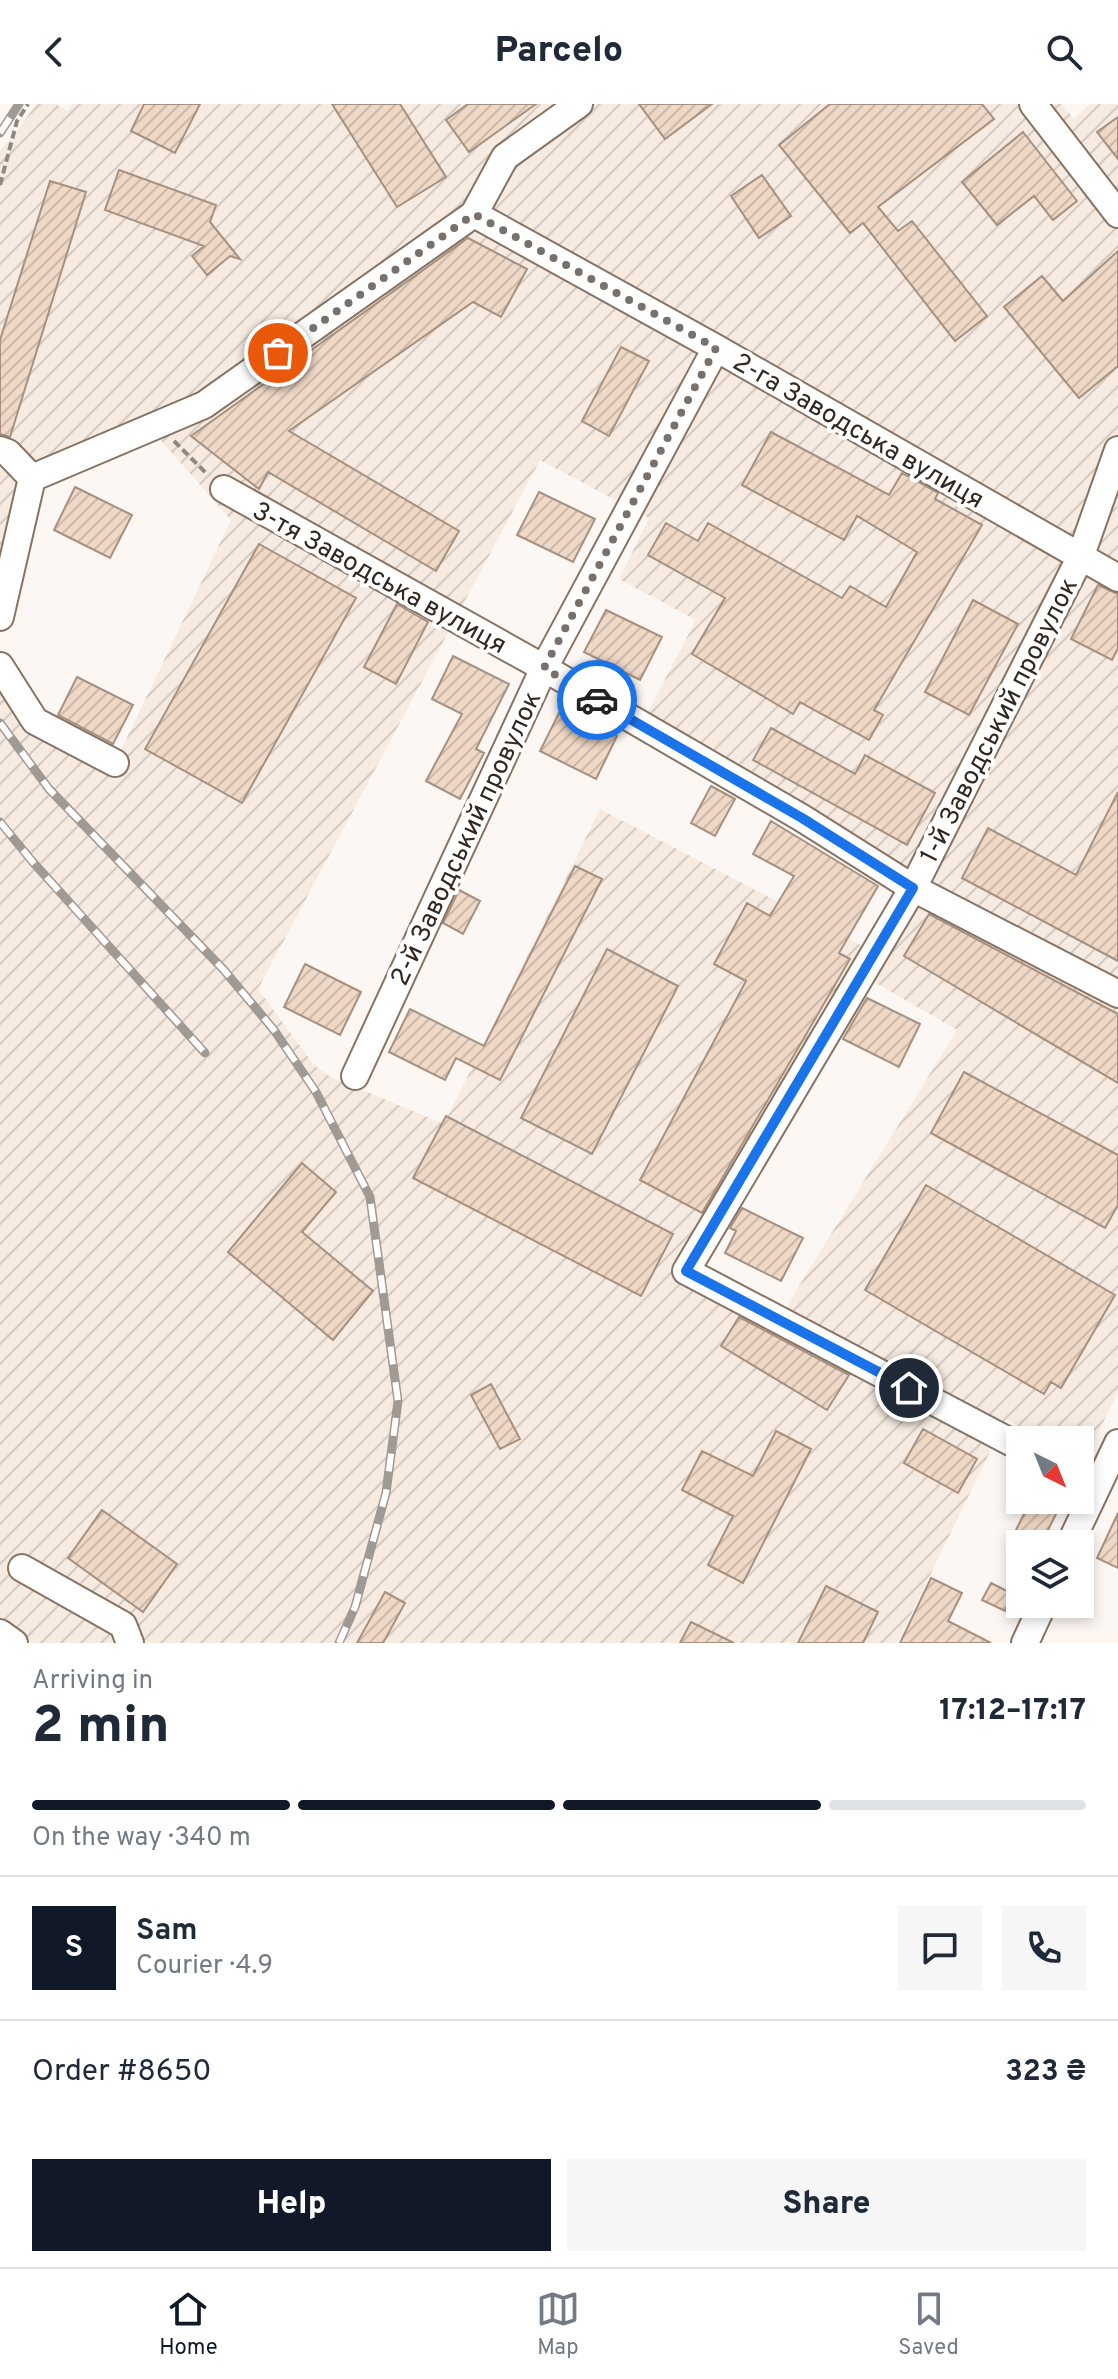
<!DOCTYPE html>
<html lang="en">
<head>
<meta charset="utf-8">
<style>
	body { margin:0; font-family:Overpass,sans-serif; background:#f6f6f7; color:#1f2937; height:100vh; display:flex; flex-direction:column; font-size:30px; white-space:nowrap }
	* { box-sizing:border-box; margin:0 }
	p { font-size:26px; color:#747a83 }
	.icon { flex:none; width:44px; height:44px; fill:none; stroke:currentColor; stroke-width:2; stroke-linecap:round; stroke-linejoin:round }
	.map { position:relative; height:1539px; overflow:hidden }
	.drawer { display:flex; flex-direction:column; background:#fff; flex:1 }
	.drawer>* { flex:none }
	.needle { width:52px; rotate:137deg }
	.buttons { position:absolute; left:1006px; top:1322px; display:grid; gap:16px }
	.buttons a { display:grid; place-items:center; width:88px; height:88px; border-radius:0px; background:#fff; box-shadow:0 4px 12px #0003; font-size:40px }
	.pin { position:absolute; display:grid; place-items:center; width:68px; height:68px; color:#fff; margin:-34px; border:4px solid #fff; border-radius:50%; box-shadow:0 2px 8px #0007 }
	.courier { position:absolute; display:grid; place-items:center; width:80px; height:80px; margin:-40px; border:6px solid #1a73e8; border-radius:50%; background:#fff; color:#222; box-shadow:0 2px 10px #0007 }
	.headline em { font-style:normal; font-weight:800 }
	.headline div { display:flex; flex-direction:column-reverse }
	.headline { display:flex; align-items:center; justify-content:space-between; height:136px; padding:0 32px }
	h1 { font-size:52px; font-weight:800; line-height:60px }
	.bar { display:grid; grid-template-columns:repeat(4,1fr); gap:12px 8px; align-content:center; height:96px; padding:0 32px }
	.bar i { height:10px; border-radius:6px; background:#e0e1e3 }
	.bar .active { background:#111827 }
	.bar p { grid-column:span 4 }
	.line { display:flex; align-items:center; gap:20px; padding:0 32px; border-top:2px solid #e0e1e3 }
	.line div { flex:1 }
	.round { display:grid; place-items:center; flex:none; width:84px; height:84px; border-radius:0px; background:#f6f6f7 }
	.primary-button { display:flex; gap:16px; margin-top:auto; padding:16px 32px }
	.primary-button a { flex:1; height:92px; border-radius:0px; background:#111827; color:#fff; font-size:32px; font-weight:800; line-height:92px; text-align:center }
	.primary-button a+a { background:#f6f6f7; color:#1f2937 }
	header { display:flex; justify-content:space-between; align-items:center; height:104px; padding:0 32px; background:#fff; font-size:36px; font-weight:800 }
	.tabs { display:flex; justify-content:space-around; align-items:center; height:112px; border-top:2px solid #e0e1e3; background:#fff; font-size:22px; color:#747a83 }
	.tabs a { display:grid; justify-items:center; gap:4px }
	.tabs .active { color:#111827 }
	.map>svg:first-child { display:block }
	.industrial { fill:url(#industrial-furrows); fill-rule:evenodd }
	.building { fill:url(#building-hatch); stroke:#a6907f; stroke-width:2 }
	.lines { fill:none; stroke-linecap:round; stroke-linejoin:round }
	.minor-casing { stroke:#887363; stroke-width:30 }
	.path { stroke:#8f8882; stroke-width:4; stroke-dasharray:8 4; stroke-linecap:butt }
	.minor { stroke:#fff; stroke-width:26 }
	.rail-casing { stroke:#a09994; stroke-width:9 }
	.rail { stroke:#fff; stroke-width:6; stroke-dasharray:18; stroke-linecap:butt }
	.done { stroke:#78706a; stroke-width:8; stroke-dasharray:0 14.4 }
	.route { stroke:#1a73e8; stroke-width:10 }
	.labels { text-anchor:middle; stroke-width:8; stroke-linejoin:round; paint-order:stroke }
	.street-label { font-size:26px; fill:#312821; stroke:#fff }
</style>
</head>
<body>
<header><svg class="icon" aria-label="back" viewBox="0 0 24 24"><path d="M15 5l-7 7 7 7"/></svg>Parcelo<svg class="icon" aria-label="search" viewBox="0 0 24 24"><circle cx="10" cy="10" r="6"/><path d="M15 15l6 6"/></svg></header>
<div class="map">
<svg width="1118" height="1539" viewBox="0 0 1118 1539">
	<defs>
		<pattern id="industrial-furrows" width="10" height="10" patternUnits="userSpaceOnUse" patternTransform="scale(2)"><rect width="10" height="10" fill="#f7ebe1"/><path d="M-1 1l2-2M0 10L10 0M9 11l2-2" fill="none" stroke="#d4cac1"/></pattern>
		<pattern id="building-hatch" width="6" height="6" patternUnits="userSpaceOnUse" patternTransform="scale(2)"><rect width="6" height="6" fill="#efd8c6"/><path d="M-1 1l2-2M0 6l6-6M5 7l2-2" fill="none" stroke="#cdb9aa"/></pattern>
	</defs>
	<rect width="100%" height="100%" fill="#fcf7f3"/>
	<path class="industrial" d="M36,0H56L68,7L72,0H1062L1074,15L1090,0H1118V1288L1083,1359L1080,1357V1336H1043L1006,1315L897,1539H0V562L35,617L115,659L231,416L150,324L32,374L0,513V46L16,29ZM540,356L649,414L619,475L696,516L641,621L912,784L874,848L600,705L444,1020L329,972L314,961L258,885ZM862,871L957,926L786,1203L694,1154Z"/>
	<path class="building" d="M144,0H200L175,49L131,27Z
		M332,0H400L446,73L397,103Z
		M468,0H536L469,48L446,16Z
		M639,0H712L665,35Z
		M830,0H982L994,15L878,103L898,127L912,117L987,212L955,237L863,119L850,129L779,41Z
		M1118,13V55L1097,28Z
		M1023,28L1077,97L1053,116L1034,92L997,121L962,78Z
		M119,66L216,101L210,118L240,155L230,152L207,171L192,152L204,142L105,106Z
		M762,71L791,112L759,134L731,92Z
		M50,77L86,88L10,333L0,330V236Z
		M468,134L527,165L501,213L473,198L289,327L459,427L436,467L268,368L259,385L191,332Z
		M1118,147V262L1079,294L1004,203L1042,172L1063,197Z
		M621,243L649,257L609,332L582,317Z
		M771,328L889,391L902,369L938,389L935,395L982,421L874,606L883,611L869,636L800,598L793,610L692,550L725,494L648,451L666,419L698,437L708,419L842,494L850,482L886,503L917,448L857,412L844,436L742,381Z
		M75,383L132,411L110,454L54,426Z
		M539,388L595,415L573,458L517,431Z
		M259,440L356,494L242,699L145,645Z
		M1098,481L1118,490V544L1112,556L1071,535Z
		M973,496L1018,520L969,611L925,588Z
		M397,500L428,518L396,580L364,563Z
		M606,506L662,533L640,576L584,548Z
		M453,552L509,580L476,645L484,649L460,695L426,677L462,610L432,595Z
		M77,573L133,601L113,640L58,611Z
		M561,605L617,632L596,675L540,647Z
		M771,624L855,670L865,651L935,689L907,741L753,656Z
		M711,682L735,695L715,732L691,719Z
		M1118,688V857L962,774L988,724L1076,771Z
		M771,717L878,782L839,849L850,855L702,1109L640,1076L746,877L714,860L747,799L770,812L794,772L753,750Z
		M575,762L602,775L500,976L456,954L445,976L389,948L410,905L484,942Z
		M459,786L480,797L463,830L443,819Z
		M929,810L1118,910V979L904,852Z
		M607,845L678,882L592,1050L521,1014Z
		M305,860L361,888L340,931L284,903Z
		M867,894L920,920L899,963L843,935Z
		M964,968L1118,1051V1101L1105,1124L931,1029Z
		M446,1012L673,1130L641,1192L413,1074Z
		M302,1059L336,1088L302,1128L373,1187L333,1236L228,1148Z
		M926,1081L1115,1191L1061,1284L1051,1278L1044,1290L865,1186Z
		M742,1104L803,1134L781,1177L725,1149L736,1127L730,1124Z
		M739,1213L849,1271L827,1306L721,1242Z
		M491,1280L520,1335L500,1345L471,1291Z
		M923,1325L977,1355L958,1389L904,1359Z
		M776,1327L811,1345L743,1479L708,1461L733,1412L682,1386L702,1347L753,1372Z
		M1031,1396H1063L1041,1440H1009Z
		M102,1406L177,1460L143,1508L68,1454Z
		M1118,1409V1464L1097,1454Z
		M931,1474L962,1489L948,1517L991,1539H900Z
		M991,1479L1013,1490L1005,1507L982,1496Z
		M826,1482L878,1508L863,1539H798Z
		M385,1488L405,1499L383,1539H357Z
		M691,1518L734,1539H680Z"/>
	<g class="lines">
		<g class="minor-casing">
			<path id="minor" d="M1033,0L1118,110
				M474,110L716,244L1118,474
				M0,346L8,349L32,374
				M224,385L544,564L802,714L913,784L1118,890
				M0,513L32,374L204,301L474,110L505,53L579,0
				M0,562L35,617L115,659
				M355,972L544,564L716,244
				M1020,1343L686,1167L913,784L1080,454L1118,346
				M1070,1440L1118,1339
				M22,1464L123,1521L130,1539
				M0,1529L14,1539
				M1025,1539L1043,1500"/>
		</g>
		<path class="path" d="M0,81L17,17L28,0
			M174,337L207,370"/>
		<use href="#minor" class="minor"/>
		<g class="rail-casing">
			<path id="rail" d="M0,29L19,0
				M0,619L49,685L223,865L274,926L316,988L370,1093L398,1297L386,1389L355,1503L339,1539
				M0,718L32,757L205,949"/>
		</g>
		<use href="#rail" class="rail"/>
	</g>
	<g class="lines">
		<path class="done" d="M278,249L474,110L716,244L544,564L597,596"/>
		<path class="route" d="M597,596L802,714L913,784L686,1167L909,1284"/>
	</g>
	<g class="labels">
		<g class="street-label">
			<text transform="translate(859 326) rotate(30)" y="9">2-га Заводська вулиця</text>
			<text transform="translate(380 473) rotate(29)" y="9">3-тя Заводська вулиця</text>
			<text transform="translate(998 616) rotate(-63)" y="9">1-й Заводський провулок</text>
			<text transform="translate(465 734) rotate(-65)" y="9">2-й Заводський провулок</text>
		</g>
	</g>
</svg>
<div class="buttons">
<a><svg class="needle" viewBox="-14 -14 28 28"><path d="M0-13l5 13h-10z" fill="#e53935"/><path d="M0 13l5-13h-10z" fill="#747a83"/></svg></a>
<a><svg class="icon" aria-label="layers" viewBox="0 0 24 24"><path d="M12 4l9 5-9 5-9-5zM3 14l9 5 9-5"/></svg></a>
</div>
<div class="pin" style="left:278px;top:249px;background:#ea580c"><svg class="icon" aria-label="bag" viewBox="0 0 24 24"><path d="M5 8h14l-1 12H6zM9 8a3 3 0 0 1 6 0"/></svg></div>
<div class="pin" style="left:909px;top:1284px;background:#1f2937"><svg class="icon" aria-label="home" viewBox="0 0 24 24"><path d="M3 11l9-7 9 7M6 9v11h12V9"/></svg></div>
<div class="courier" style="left:597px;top:596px"><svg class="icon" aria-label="car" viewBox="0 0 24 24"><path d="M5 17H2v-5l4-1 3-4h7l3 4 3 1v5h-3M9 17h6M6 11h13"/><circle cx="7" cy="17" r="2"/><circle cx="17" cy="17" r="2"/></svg></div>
</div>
<section class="drawer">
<div class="headline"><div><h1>2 min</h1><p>Arriving in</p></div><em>17:12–17:17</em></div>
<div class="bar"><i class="active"></i><i class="active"></i><i class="active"></i><i></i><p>On the way · 340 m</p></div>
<div class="line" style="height:144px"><b class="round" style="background:#111827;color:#fff">S</b><div><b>Sam</b><p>Courier · 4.9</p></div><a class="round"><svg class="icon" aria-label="chat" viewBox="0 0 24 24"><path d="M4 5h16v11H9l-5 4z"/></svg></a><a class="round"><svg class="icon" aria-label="phone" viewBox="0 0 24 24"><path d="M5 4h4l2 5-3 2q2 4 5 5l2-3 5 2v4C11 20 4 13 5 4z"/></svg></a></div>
<div class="line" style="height:104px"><div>Order #8650</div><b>323 ₴</b></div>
<div class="primary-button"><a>Help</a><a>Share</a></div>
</section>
<nav class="tabs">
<a class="active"><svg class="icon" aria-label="home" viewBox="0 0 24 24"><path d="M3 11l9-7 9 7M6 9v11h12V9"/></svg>Home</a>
<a><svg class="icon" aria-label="map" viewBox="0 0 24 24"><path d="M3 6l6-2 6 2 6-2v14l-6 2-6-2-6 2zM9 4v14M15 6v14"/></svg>Map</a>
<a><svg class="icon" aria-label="saved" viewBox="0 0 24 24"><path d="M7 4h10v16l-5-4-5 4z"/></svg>Saved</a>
</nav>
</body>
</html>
